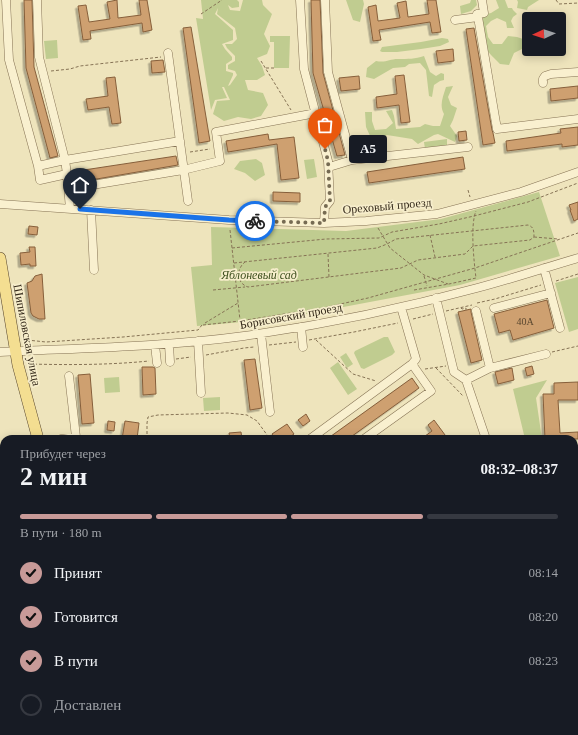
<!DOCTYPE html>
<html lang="ru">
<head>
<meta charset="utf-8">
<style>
	body { margin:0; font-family:Georgia,serif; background:#20242c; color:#f1f3f6; height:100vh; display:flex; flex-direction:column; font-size:15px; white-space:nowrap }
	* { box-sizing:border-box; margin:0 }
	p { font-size:13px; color:#9ea1a6 }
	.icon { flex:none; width:22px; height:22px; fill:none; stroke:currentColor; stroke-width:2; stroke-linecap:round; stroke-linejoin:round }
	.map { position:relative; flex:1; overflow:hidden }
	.side { position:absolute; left:0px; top:435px; width:578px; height:300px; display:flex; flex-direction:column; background:#171b24; border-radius:12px 12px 0 0; box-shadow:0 2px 10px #0003 }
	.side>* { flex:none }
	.needle { width:26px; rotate:267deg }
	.buttons { position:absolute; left:522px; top:12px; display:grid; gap:8px }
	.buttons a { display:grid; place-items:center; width:44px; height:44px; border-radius:4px; background:#171b24; box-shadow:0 2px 10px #0003; font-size:20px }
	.pin { position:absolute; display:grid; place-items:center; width:34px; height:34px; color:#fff; margin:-41px -17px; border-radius:50% 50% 50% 0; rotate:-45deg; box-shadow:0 0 4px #0007 }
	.pin .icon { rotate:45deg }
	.courier { position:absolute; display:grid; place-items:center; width:40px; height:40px; margin:-20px; border:3px solid #1a73e8; border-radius:50%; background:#fff; color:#222; box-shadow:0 1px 5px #0007 }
	.bubble { position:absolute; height:28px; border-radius:4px; background:#171b24; box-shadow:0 2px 10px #0003; font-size:13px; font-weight:800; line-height:28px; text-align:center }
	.headline em { font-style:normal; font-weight:800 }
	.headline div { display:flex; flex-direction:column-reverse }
	.headline { display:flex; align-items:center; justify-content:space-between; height:68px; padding:0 20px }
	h1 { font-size:26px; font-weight:800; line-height:30px }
	.bar { display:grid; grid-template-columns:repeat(4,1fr); gap:6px 4px; align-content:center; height:48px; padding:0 20px }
	.bar i { height:5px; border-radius:3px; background:#363941 }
	.bar .active { background:#c89a98 }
	.bar p { grid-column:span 4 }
	ol { padding:0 20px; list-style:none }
	li { display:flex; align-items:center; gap:12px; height:44px }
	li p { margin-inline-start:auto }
	li .icon { padding:4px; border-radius:50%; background:#c89a98; color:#111; stroke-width:4 }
	li:last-child { color:#9ea1a6 }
	li i { width:22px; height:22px; border:2px solid #363941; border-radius:50% }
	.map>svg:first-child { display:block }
	.green { fill:#c0cc90; fill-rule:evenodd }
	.building { fill:#cea070; stroke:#865f3b; filter:url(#shadow) }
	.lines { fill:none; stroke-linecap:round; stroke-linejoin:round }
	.minor-casing { stroke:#867355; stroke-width:9 }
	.major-casing { stroke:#53412a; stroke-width:12 }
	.path { stroke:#867355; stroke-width:1; stroke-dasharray:3 2; stroke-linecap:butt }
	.minor { stroke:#f9f0cf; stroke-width:8 }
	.major { stroke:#f4de91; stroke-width:11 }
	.done { stroke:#766b53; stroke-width:4; stroke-dasharray:0 7.2 }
	.route { stroke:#1a73e8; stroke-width:5 }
	.labels { text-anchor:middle; stroke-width:3.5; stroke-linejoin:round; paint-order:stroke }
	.number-label { font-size:10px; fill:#5b4830 }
	.street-label { font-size:12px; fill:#352a1b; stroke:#f6edcb }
	.park-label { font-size:12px; font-style:italic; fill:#415221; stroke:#f6edcb }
</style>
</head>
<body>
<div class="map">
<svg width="578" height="735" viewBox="0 0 578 735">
	<defs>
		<filter id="shadow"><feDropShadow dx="-2.5" dy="2.5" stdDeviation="0" flood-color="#0004"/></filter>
	</defs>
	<rect width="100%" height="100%" fill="#eee4bc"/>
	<path class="green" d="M201,0H237L239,2V7L232,8L228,5L230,10L240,11L243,0H262L263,5L272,14L264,34L270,46L267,54L257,58L262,66L265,75L257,80H245L248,90L263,93L268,105L261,116L251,119L238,117L224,121L213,114L217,101L230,100L224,87H225H222L227,98L215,100L211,110L196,18L203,19ZM218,8L217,14L235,28L237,39L232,44H225L227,48L235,56V61L228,65V69L235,71L237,75L230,85L228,86L233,75V73L226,71V64L232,60V57L225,49L222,44L233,40V30L215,14Z
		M346,0H363L364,4L360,22L353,20Z
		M471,0H476L477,5L471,11L461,14L460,6L470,3Z
		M496,0H505L508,8H512L513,10L517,14L513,17L511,21L514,28H507L506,22L497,18L491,21L486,26L488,37L493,44H502L508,36L517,37L523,39L522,49L514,53L509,65L500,64L491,55L486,49L482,15L491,13L499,8Z
		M517,0H539L528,7L527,10L517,8L518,2Z
		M270,36H290L289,68H274V42H270Z
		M442,38L448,39L449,42L440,46L421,49L397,52H382L380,51L382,47L421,42Z
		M57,40L58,58L46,59L44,41Z
		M424,56L430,72L436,76L441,73L444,74V80L440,81L434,85L432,97L429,96L426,70L420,63L409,64L405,67L393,68L374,79L366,77L367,68L376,61C386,63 389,59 398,59C408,59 415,59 424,56Z
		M453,86L448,97L451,105L457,108L453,120L450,126L457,136L455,142L438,134L434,135L418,144L412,139L387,135L377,141L371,138L366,127L365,112H372V121L375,130L386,129L393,123L386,111L392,110L394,116L396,129L420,127L425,124L433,126H440L444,114C439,105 443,97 446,87Z
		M447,139V146L425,149L424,142Z
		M256,159L262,163L265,175L255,181L245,173L234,169L240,161Z
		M314,159L317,177L307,179L304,160Z
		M539,192L560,256L460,285L285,318L197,326L191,267L212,265L211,227L346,231L441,219Z
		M578,277V329L569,332L555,283Z
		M384,337H388L395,352L392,355L364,369L361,368L354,353L355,351Z
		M346,353L353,364L347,368L340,357Z
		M338,362L357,389L348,395L330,368Z
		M119,377L120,392L105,393L104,378Z
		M547,380L536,398L542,439H525L513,389Z
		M220,397V410L204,411L203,398Z
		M4,579V645L0,634V581Z
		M578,583V605L574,606V585Z
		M15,731H56L57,735H16Z"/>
	<path class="building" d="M24,0H32L34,67L58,156L50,158L26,68Z
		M117,0L118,18L141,15L139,0H147L152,30L143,32L142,23L90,31L91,39L83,40L78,6L86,5L89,22L110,19L107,2Z
		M311,0H320L323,73L345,155L337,156L313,73Z
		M427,0H436L441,32L432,33L430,22L379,30L381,40L373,41L368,7L376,5L378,21L400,18L397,3L406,1L408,17L429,14Z
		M191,27L210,141L199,143L183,28Z
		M474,28L492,130L493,133L495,143L483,145L466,29Z
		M453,49L454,61L438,63L436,51Z
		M163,60L165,72L152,73L151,61Z
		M404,75L410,122L401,123L399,105L377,108L376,97L397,94L395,76Z
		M359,76L360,89L341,91L339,78Z
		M115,77L121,123L112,124L109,107L88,110L86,99L108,96L106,78Z
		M578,86V98L551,101L550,89Z
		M578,127V145L562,147V144L507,151L506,141L561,133L560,129Z
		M466,131L467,140L459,141L458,132Z
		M268,134L269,140L294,137L299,178L281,180L277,144L228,152L226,141Z
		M176,156L178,165L85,181L84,170Z
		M463,157L465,169L369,183L367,172Z
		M273,192L300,193V202L273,201Z
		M578,202V219L574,221L570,210H571L569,205Z
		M29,226L38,227L37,235L28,234Z
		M29,247H35L36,266H30V264L21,265L20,253L30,252Z
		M42,274L45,319H39L33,316L31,313L27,283L32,281L35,276Z
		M547,300L554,328L513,340L510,330L499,333L494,314Z
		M471,309V312L482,360L471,363L458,312Z
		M255,359L262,408L250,410L244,360Z
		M532,366L534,374L527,376L525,368Z
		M142,367H153L155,368L156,394L143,395Z
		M512,368L514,380L498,384L495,372Z
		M90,374L94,423L82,424L78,375Z
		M412,378L419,388L348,439H327Z
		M578,382V400H558L560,433L578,432V439H545L543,394H554V383Z
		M306,414L310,421L303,426L298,420Z
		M434,420L448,439H421L432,431L428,425Z
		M108,421L115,422L114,431L107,430Z
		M125,421L139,423L137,439H122Z
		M287,424L294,434L287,439H276L272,434Z
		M241,432L242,439H230L229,433Z"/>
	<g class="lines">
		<g class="minor-casing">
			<path id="minor" d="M6,0L9,60L38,166
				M37,0L39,57L65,160L67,174L70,209
				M300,0L304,69L328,161L330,201L325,207L324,223
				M325,0L328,72L352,160L329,167
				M478,17L477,14L484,13L482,0
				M455,20L478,17L497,129L578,119
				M168,53L188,201
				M543,83V79L545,76L551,74L578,72
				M352,160L468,147
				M67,174L40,180L38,166L65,160L180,141
				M80,187L183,170L220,161L216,132L316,113
				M0,204L229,220L324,223L366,221L437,214L521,192L578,172
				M91,210L94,270
				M544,268L560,328
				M436,298L454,372L466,380L486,439
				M494,308L551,293
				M476,311L490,368
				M301,327L303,347
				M261,334L270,412
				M198,341L201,393
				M169,344L170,362
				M155,345L157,363
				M0,352C81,348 163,347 244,336C322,325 400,309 477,288C511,279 544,268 578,258
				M466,380L490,368L546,354
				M61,439L76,437L69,376
				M310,439L412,364L416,359L401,307
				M364,439L431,391L412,364
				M0,468L4,467
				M0,543L4,555
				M576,627L578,626
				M574,647L578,646
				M574,680L578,679
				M574,718L578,716
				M65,731L67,735
				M205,731L206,735
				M237,731L238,735
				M446,731L448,735
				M270,735V731
				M300,735V731
				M388,735L400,731
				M528,735L527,734L534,731"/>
		</g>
		<g class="major-casing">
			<path id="major" d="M0,258L18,365L38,439
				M126,731L127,735"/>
		</g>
		<path class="path" d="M556,0L559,4L578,3
			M201,14L222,0
			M261,61L291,110
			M266,68H274
			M51,71L70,69L80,66L161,57
			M190,152L210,149
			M468,190L470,197
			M378,228L390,248L424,275L448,284
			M230,230L240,320
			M430,235L435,257
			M534,237L558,239
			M232,248L326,239L379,238L392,232L439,224L474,216L528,202L578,183
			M328,254L329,277
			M234,263L377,248L387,244L396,239L528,225C534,227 534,231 534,237L530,240L473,246L465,254L418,260L401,268L248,287C236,283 236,269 245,262
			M424,276L427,286
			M556,281L578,274
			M213,290L245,287
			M414,290L449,284L476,278C474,262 470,225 476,211
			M477,303L495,299L541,285
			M461,308L462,309L466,308V310
			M446,311L472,305
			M413,319L433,314
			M205,323L238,303
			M203,325L240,321L322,308L368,298L475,268L578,233
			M27,340L46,342L123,337L198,330L202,325
			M309,340L354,332L398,323
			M316,340L353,374L376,381
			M269,345L296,342
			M552,352L578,346
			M206,355L244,348L254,347
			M176,359L191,357
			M29,364C69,365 109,365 149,361
			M436,368L463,396
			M425,369L446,366
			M147,439V423L148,417L158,415L228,413L247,415L257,421L270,439
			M0,709L4,710
			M115,731L117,735
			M11,735L14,731"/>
		<use href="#minor" class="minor"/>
		<use href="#major" class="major"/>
	</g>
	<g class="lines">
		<path class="done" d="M255,221L324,223L325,207L330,201L328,161L325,149"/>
		<path class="route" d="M80,209L229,220L255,221"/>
	</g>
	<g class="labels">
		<g class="number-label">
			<text x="525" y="325">40А</text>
		</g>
		<g class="street-label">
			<text transform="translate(387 206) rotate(-5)" y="4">Ореховый проезд</text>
			<text transform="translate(291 316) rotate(-10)" y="4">Борисовский проезд</text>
			<text transform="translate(27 335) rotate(79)" y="4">Шипиловская улица</text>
		</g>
		<g class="park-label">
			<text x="259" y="279">Яблоневый сад</text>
		</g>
	</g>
</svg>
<div class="buttons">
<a><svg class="needle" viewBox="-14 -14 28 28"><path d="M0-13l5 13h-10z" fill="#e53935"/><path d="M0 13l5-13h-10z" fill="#9ea1a6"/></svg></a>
</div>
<div class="pin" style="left:325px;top:149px;background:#ea580c"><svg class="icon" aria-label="bag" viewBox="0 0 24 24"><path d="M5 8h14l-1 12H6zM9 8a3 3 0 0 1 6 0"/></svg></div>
<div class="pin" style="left:80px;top:209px;background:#1f2937"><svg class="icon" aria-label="home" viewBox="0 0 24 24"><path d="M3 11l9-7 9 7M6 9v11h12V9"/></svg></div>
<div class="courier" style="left:255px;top:221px"><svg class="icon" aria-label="bike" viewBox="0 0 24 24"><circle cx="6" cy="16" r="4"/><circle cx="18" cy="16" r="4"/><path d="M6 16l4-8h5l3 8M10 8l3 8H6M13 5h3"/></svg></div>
<div class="bubble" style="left:349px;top:135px;width:38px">А5</div>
<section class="side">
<div class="headline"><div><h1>2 мин</h1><p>Прибудет через</p></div><em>08:32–08:37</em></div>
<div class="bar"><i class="active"></i><i class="active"></i><i class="active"></i><i></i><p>В пути · 180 m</p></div>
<ol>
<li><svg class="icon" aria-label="check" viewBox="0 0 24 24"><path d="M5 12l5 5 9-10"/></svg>Принят<p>08:14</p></li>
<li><svg class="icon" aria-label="check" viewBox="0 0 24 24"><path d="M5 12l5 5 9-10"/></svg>Готовится<p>08:20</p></li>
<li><svg class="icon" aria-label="check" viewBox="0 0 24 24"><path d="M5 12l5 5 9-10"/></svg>В пути<p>08:23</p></li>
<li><i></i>Доставлен</li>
</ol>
</section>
</div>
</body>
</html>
